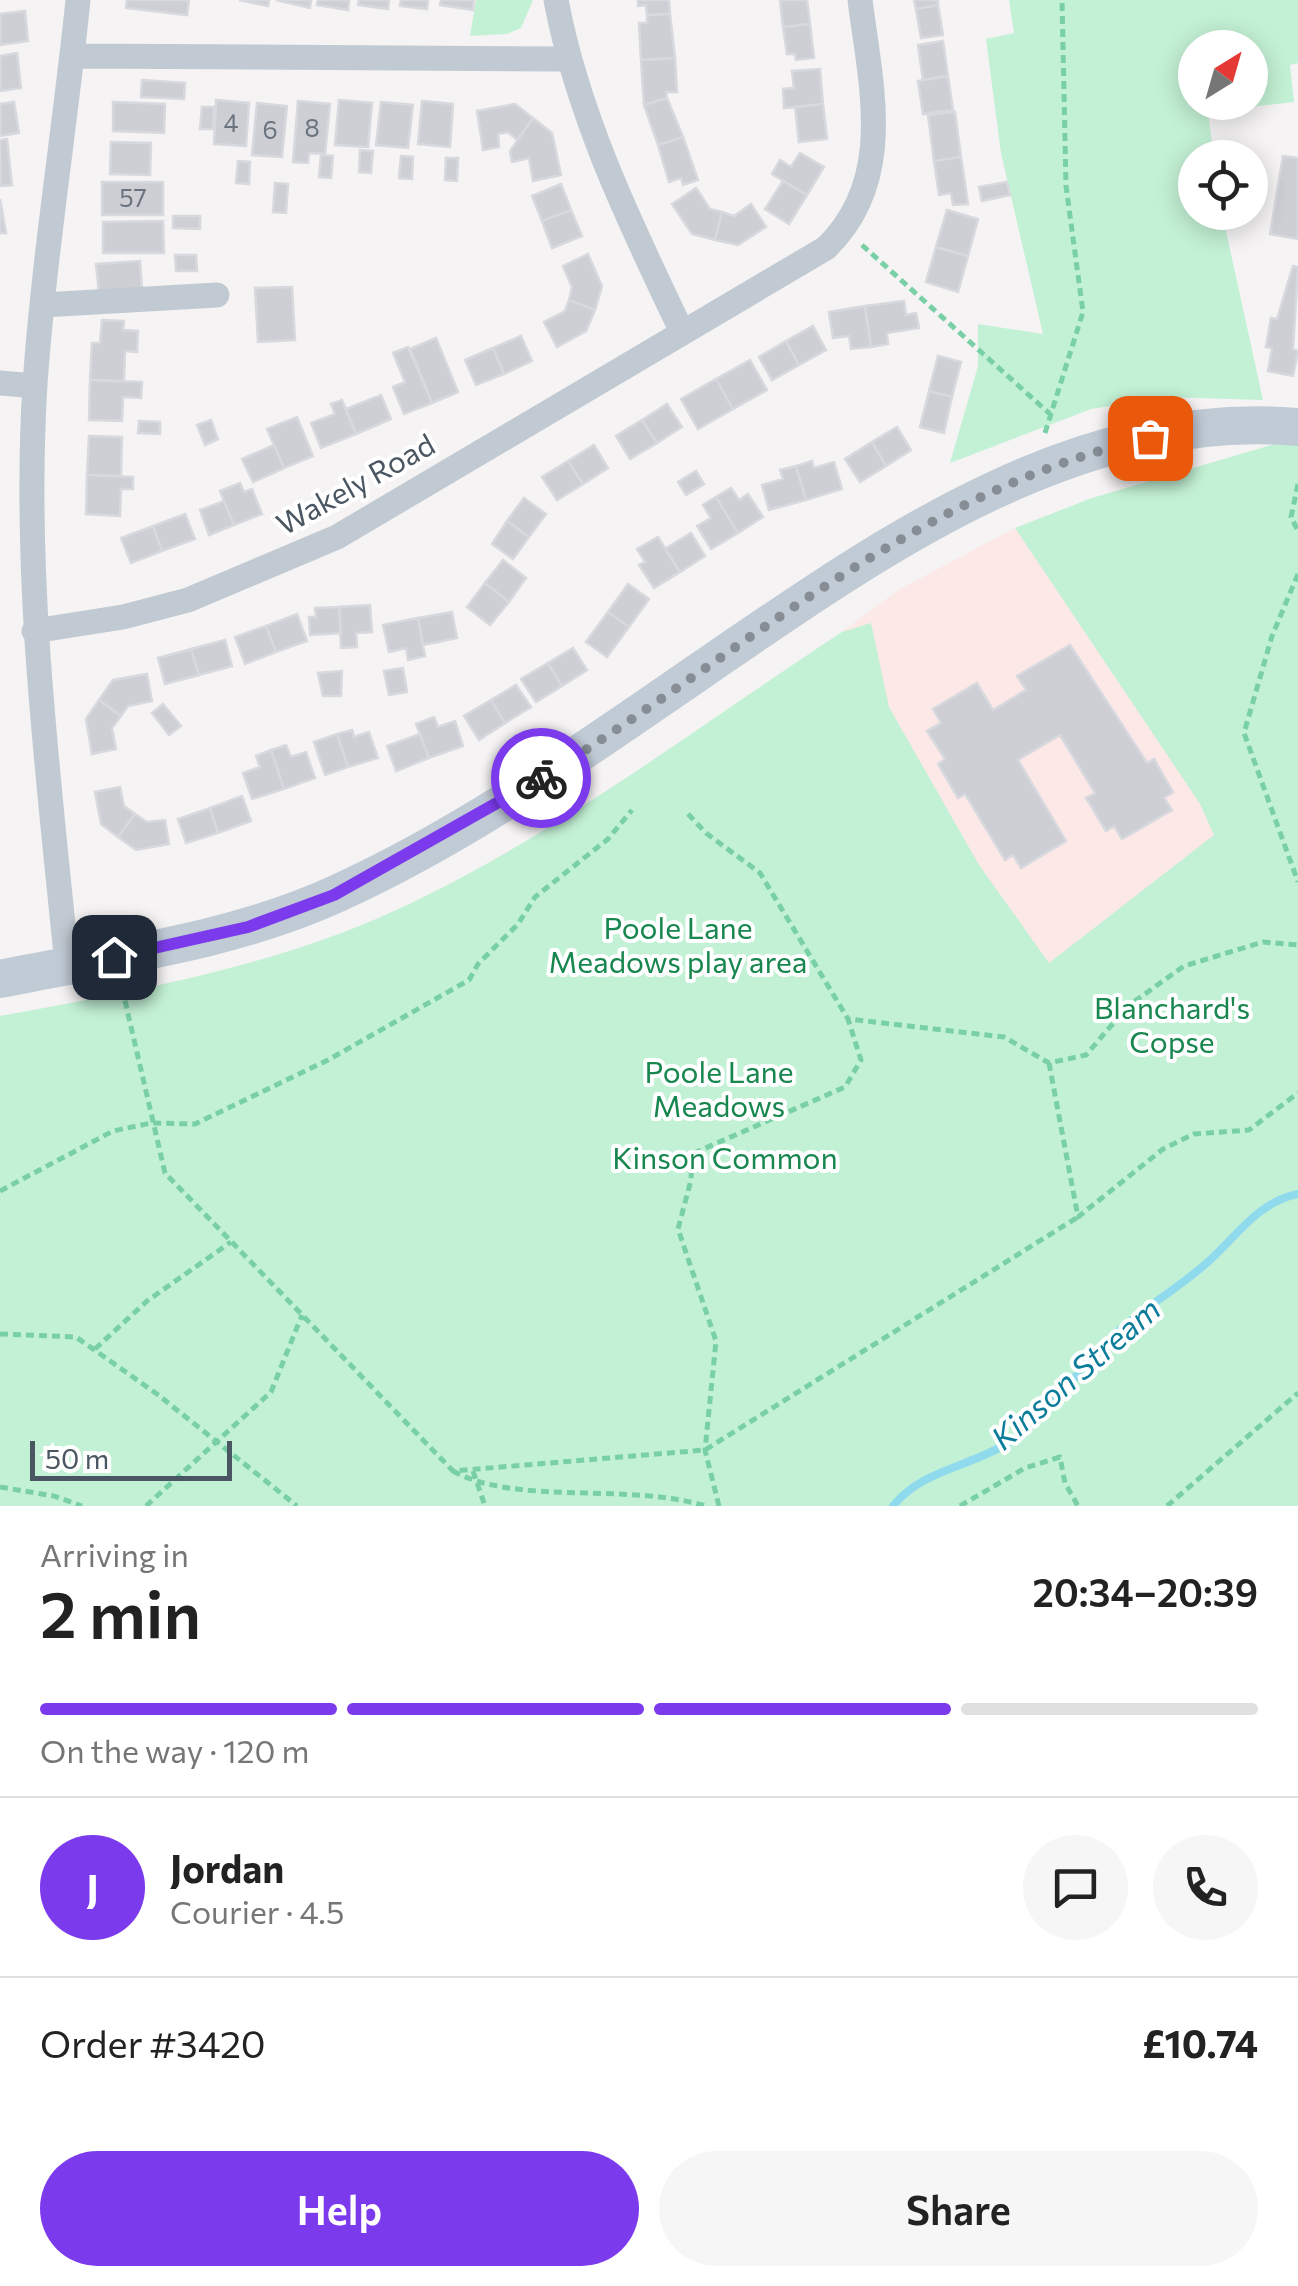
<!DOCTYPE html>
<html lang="en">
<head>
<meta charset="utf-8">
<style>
	body { margin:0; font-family:Commissioner,sans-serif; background:#f6f6f6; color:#222; height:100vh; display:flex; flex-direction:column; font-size:38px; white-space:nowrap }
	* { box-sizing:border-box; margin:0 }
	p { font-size:32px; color:#767676 }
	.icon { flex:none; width:55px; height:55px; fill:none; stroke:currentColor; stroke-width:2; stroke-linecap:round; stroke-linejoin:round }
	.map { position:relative; height:1506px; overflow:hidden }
	.side { display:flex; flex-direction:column; background:#fff; flex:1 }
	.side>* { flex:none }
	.needle { width:65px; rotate:37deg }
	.tools { position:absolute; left:1178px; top:30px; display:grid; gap:20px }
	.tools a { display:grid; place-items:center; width:90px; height:90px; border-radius:50%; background:#fff; box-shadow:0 5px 25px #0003; font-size:50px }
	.scale { position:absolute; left:30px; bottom:25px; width:202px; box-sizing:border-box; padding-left:10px; border:5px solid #4a5661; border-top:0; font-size:28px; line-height:35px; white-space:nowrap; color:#4a5661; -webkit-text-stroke:8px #fff; paint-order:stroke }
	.pin { position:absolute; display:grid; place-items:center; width:85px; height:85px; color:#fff; margin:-42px; border-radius:20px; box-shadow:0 5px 15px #0006 }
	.courier { position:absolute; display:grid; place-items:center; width:100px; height:100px; margin:-50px; border:8px solid #7c3aed; border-radius:50%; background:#fff; color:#222; box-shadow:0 2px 12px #0007 }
	.head em { font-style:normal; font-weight:600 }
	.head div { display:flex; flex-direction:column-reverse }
	.head { display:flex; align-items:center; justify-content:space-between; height:170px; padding:0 40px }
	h1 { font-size:65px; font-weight:600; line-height:75px }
	.bar { display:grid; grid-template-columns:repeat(4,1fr); gap:15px 10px; align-content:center; height:120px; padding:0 40px }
	.bar i { height:12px; border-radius:8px; background:#e0e0e0 }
	.bar .on { background:#7c3aed }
	.bar p { grid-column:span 4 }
	.line { display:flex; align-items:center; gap:25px; padding:0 40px; border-top:2px solid #e0e0e0 }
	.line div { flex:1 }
	.round { display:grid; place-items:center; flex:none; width:105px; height:105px; border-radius:52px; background:#f6f6f6 }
	.primary-button { display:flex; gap:20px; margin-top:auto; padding:20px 40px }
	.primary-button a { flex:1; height:115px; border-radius:60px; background:#7c3aed; color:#fff; font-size:40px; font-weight:600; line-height:115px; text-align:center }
	.primary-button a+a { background:#f6f6f6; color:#222 }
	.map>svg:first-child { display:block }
	.medical { fill:#fce8e6 }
	.green { fill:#c3f1d5; fill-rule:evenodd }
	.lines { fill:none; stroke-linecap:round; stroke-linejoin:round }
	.stream { stroke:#90daee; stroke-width:8 }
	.building { fill:#cdcfd5; stroke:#d7d9de; stroke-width:2.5 }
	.path { stroke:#7ad0a6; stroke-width:5; stroke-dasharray:8 5; stroke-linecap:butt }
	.street { stroke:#c1cad2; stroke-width:25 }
	.secondary { stroke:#c1cbd6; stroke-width:38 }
	.done { stroke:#868d94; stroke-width:10; stroke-dasharray:0 18 }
	.route { stroke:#7c3aed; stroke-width:12 }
	.labels { text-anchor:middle; stroke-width:8; stroke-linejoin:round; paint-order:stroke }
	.number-label { font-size:25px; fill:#6b747e }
	.street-label { font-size:30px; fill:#4a5661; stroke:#fff }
	.park-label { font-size:30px; fill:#17864f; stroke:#fff }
	.water-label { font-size:32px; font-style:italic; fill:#0c7c9b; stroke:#fff }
</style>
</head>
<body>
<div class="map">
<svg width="1298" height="1506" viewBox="0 0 1298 1506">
	<rect width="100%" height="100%" fill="#f5f3f3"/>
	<path class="medical" d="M1015,528L1268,825L1038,997L842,632L900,589Z"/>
	<path class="green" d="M476,0H533L521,28L507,34L470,36Z
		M1009,0H1298V63L1290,65L1294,102L1208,112L1214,157L1195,158V212L1222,213L1263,400L1166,397L1091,409L950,463L978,366V324L1043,334L1001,153L986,39L1014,33ZM1195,48H1250V102H1195Z
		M1298,437V1506H0V1016C126,993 257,970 376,919C538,849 694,729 842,632L871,623L889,707L979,865L1049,963L1214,835L1200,804L1015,528L1092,498Z"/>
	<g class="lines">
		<path class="stream" d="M893,1506C922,1470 969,1467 1006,1444C1049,1418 1076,1370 1113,1336C1142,1309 1179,1288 1209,1261C1238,1235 1258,1202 1298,1194"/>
	</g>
	<path class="building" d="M127,0H189L187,15L126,8Z
		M239,0H269L268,6Z
		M276,0H311L310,8Z
		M318,0H349L348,10L317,5Z
		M359,0H389L388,9L358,5Z
		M401,0H428L427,9L400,6Z
		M441,0H474L473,10L440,5Z
		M638,0H669L670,14L647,15L646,5L638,6Z
		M780,0H807L810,24L783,27Z
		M914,0H938V5L916,9Z
		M938,5L943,35L921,38L916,9Z
		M25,11L28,41L0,45V14Z
		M670,14L675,58L641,60L639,23H647V15Z
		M810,24L814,58L796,60L795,54H787L783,27Z
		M943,41L948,76L923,80L918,45Z
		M17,53L21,88L0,91V56Z
		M675,58L677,92H666L667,98L644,105L641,60Z
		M820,69L823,104L784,108L783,89L794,88L792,71Z
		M948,76L953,110L923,114L918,81Z
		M142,80L185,83L184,99L141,97Z
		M667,98L683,137L658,145L644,105Z
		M216,100L249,103L246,146L214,144Z
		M339,100L372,103L368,147L335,145Z
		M298,101L330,104L325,154L309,153L308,163L293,162Z
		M422,101L453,104L450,147L418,144Z
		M14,102L19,133L0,136V104Z
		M113,102L165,104L164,133L113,131Z
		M381,102L413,105L408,148L376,145Z
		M257,103L287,106L282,157L252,155Z
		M515,104L533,118L517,140L508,132L498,134L499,147L483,150L477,111Z
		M823,104L827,139L799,142L795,107Z
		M202,107H214L213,129H200Z
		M955,112L961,157L934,161L928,115Z
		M533,118L552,133L561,175L533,181L529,158L512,162L510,151Z
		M683,137L698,180L683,185L681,178L669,182L658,145Z
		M7,139L12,185L0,186V140Z
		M111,142L151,143L150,175L110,174Z
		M360,150L373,151L371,173L359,172Z
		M800,153L824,167L807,195L772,174L780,160L791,167Z
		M321,155L333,156L331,178L319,177Z
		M401,156L413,157L412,179L399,178Z
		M1283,156L1298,158V239L1270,234Z
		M961,157L968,204L953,205L951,193L939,195L934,161Z
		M446,158H458L457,181L445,180Z
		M238,161L250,162L249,184L236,183Z
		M783,181L807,195L789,224L765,209Z
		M102,182H163V215H102Z
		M1007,182L1010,195L982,201L979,187Z
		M275,183L288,184L286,213L273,212Z
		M561,184L571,210L542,221L532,196Z
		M696,188L710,209L722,212L715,240L692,234L672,204Z
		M0,199L6,233H0Z
		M751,204L766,227L738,245L715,240L722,212L734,216Z
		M571,210L582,236L552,248L542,221Z
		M947,210L978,219L968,256L936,247Z
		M173,216H200V229L173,228Z
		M163,221L164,253H103V222Z
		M936,247L968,256L958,292L926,282Z
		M588,254L602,286L595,310L569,300L572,287L563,266Z
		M175,255H196L197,271H176Z
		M140,261L142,290L99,293L96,264Z
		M1293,266L1298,267L1293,349L1298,351L1293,376L1268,371L1272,348L1266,347L1271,318L1277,319Z
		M292,287L295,340L258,342L255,288Z
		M569,300L595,310L586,331L557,347L544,322L565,311Z
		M904,301L906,315L916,313L919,328L887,333L888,344L871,347L865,306Z
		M865,306L871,347L851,349L849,336L833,338L829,312Z
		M102,320L124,321L123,330L138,331L137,352L125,351L124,381L90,380L92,343H100Z
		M813,326L826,350L799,365L786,341Z
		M521,336L532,361L504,374L493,348Z
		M436,338L458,392L432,403L410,349Z
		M786,341L799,365L772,380L759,357Z
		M408,347L432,403L404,414L393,387L405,382L393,353Z
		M493,348L504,374L476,385L465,360Z
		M938,356L961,362L952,397L929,391Z
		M750,360L767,390L733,409L716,379Z
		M716,379L733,409L698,429L681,399Z
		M90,380L142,382L141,398L123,397L122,421L89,420Z
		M929,391L952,397L944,433L920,427Z
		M381,395L391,419L356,434L346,409Z
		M342,400L356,434L321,448L311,423L335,414L331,404Z
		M667,404L682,427L657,443L642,420Z
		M297,417L313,456L284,468L267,429Z
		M211,420L218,439L205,445L197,425Z
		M642,420L657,443L630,459L616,436Z
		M139,421L160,422V434L138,433Z
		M897,427L911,450L886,466L872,442Z
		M89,436L122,437L121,476L87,475Z
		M872,442L886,466L860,482L845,459Z
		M274,445L284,468L253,482L242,459Z
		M594,445L608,468L583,484L568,461Z
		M568,461L583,484L557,500L542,477Z
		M812,461L814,468L834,462L842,489L806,500L796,466Z
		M796,466L806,500L769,510L762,485L783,479L780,470Z
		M696,471L704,484L686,495L678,482Z
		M87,475L133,477V489H121L120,516L86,514Z
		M240,483L244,492L252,489L262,514L234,525L220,491Z
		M731,488L739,500L748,494L763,517L738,533L716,497Z
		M716,497L738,533L711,549L697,526L711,518L703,505Z
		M524,498L546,514L529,537L507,521Z
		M224,501L234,525L209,535L200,510Z
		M185,514L195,539L162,551L153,526Z
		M507,521L529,537L513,559L492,544Z
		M153,526L162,551L131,563L121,538Z
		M691,533L705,556L680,572L665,549Z
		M658,537L680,572L654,588L639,565L645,562L637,549Z
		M503,560L526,578L509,602L485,583Z
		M485,583L509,602L490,625L467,607Z
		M628,584L649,599L629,627L608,612Z
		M370,605L372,632L356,633L357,647L341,648L339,607Z
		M339,607L341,633L310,635L309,617H316L315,608Z
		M452,612L457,638L423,645L418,618Z
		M608,612L629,627L607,657L586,642Z
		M297,614L307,641L276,652L266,626Z
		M418,618L425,656L408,660L406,648L389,652L383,625Z
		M266,626L276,652L245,664L235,637Z
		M225,640L232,666L199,675L191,649Z
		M1070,645L1147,763L1154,759L1173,792L1164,798L1172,810L1122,839L1114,826L1106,831L1086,798L1095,793L1060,735L1018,760L1066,841L1021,868L1013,855L1005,860L965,794L958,798L938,764L945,759L927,731L941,723L933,709L977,683L993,710L1026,690L1017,676Z
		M573,648L587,670L562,686L548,663Z
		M191,649L199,675L165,684L158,658Z
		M548,663L562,686L536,702L521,679Z
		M403,668L407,692L389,695L384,671Z
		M342,671L341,696H323L318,673Z
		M147,674L152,701L128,706L121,716L99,700L113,680Z
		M516,685L531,707L505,723L491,700Z
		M99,700L121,716L112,728L116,749L92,754L86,719Z
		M491,700L505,723L479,740L464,716Z
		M163,704L181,726L169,735L152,713Z
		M434,717L438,727L455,721L463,746L429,758L416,724Z
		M352,730L354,737L369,732L378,758L348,767L337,734Z
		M337,734L348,767L325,775L314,742Z
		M420,734L429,758L396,771L387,746Z
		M286,745L291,757L306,752L315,778L284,789L271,750Z
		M271,750L284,789L252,799L243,773L260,767L256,756Z
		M120,787L124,806L135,814L118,837L101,824L95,792Z
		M242,796L251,821L218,833L210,808Z
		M210,808L218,833L186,843L178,819Z
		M135,814L147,822L165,820L169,844L136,850L118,837Z"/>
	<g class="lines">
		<path class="path" d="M862,245L1050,414
			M1045,433L1083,312L1066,186L1062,0
			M1298,484L1291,517L1298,531
			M1298,574L1272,636L1244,733L1298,882
			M688,814L706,833L760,873L848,1019
			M122,988L165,1173L453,1471L705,1450L1078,1217
			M1049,1063L1078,1217L1163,1149L1194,1134L1249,1130L1298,1093
			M0,1191L113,1131L151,1123L195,1124L328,1060L469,980L478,964L518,924L535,897L608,839L632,810
			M0,1334L76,1337L157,1394L297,1506
			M95,1349L147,1301L231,1242
			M453,1471C516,1506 626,1482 706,1506
			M473,1471L485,1506
			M0,1487L54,1496L82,1506
			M146,1506L271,1392L302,1315
			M719,1506L705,1450L716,1341L678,1229L691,1180L692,1154L845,1087L861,1060L848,1019L1004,1037L1049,1063L1086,1055L1128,1006L1184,966L1263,942L1298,945
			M960,1506L1025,1468L1060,1457L1065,1483L1078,1506
			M1167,1506L1298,1393"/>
		<path class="street" d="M556,0C578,117 631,225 682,332
			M73,56L567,59
			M43,305L217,295
			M0,383L35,386
			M34,631L123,617L188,600L337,537L826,248C896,180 871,87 860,0
			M67,965C48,772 23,578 35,384C44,256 65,128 78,0"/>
		<path class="secondary" d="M0,979C112,956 231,942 336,894C466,835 585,750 703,669C878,549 1074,408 1298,427"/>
	</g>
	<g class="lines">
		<path class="done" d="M541,778C741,656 914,490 1150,438"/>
		<path class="route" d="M114,957L248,927L334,895L541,778"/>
	</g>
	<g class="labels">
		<g class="number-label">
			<text x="231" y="132">4</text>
			<text x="312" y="137">8</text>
			<text x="270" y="139">6</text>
			<text x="133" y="207">57</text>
		</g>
		<g class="street-label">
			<text transform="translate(356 485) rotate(-29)" y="10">Wakely Road</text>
		</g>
		<g class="park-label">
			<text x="678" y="939">Poole Lane<tspan x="678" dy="34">Meadows play area</tspan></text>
			<text x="1172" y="1019">Blanchard's<tspan x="1172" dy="34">Copse</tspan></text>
			<text x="719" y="1083">Poole Lane<tspan x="719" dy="34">Meadows</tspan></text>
			<text x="725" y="1169">Kinson Common</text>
		</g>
		<g class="water-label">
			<text transform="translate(1076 1374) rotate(-41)" y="11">Kinson Stream</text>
		</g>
	</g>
</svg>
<div class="tools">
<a><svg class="needle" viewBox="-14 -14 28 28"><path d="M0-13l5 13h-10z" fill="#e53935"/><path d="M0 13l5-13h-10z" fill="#767676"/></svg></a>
<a><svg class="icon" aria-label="locate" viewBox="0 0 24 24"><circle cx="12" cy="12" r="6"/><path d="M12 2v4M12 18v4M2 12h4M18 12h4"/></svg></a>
</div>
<div class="scale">50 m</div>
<div class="pin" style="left:1150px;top:438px;background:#ea580c"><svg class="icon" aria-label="bag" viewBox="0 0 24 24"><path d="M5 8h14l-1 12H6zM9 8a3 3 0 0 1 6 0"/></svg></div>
<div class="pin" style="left:114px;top:957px;background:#1f2937"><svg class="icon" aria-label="home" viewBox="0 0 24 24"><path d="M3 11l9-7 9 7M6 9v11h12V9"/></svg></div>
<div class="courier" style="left:541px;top:778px"><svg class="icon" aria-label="bike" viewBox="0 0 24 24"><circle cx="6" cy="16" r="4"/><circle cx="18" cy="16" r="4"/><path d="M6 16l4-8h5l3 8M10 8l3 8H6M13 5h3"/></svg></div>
</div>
<section class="side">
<div class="head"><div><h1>2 min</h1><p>Arriving in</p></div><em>20:34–20:39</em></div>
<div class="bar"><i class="on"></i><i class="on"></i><i class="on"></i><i></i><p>On the way · 120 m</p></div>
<div class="line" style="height:180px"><b class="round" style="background:#7c3aed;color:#fff">J</b><div><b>Jordan</b><p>Courier · 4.5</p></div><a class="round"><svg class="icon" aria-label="chat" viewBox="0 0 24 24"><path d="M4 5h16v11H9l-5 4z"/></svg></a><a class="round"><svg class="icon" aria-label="phone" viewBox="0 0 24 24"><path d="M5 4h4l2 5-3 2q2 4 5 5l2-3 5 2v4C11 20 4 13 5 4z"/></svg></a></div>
<div class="line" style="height:130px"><div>Order #3420</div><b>£10.74</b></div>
<div class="primary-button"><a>Help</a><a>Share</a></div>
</section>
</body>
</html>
